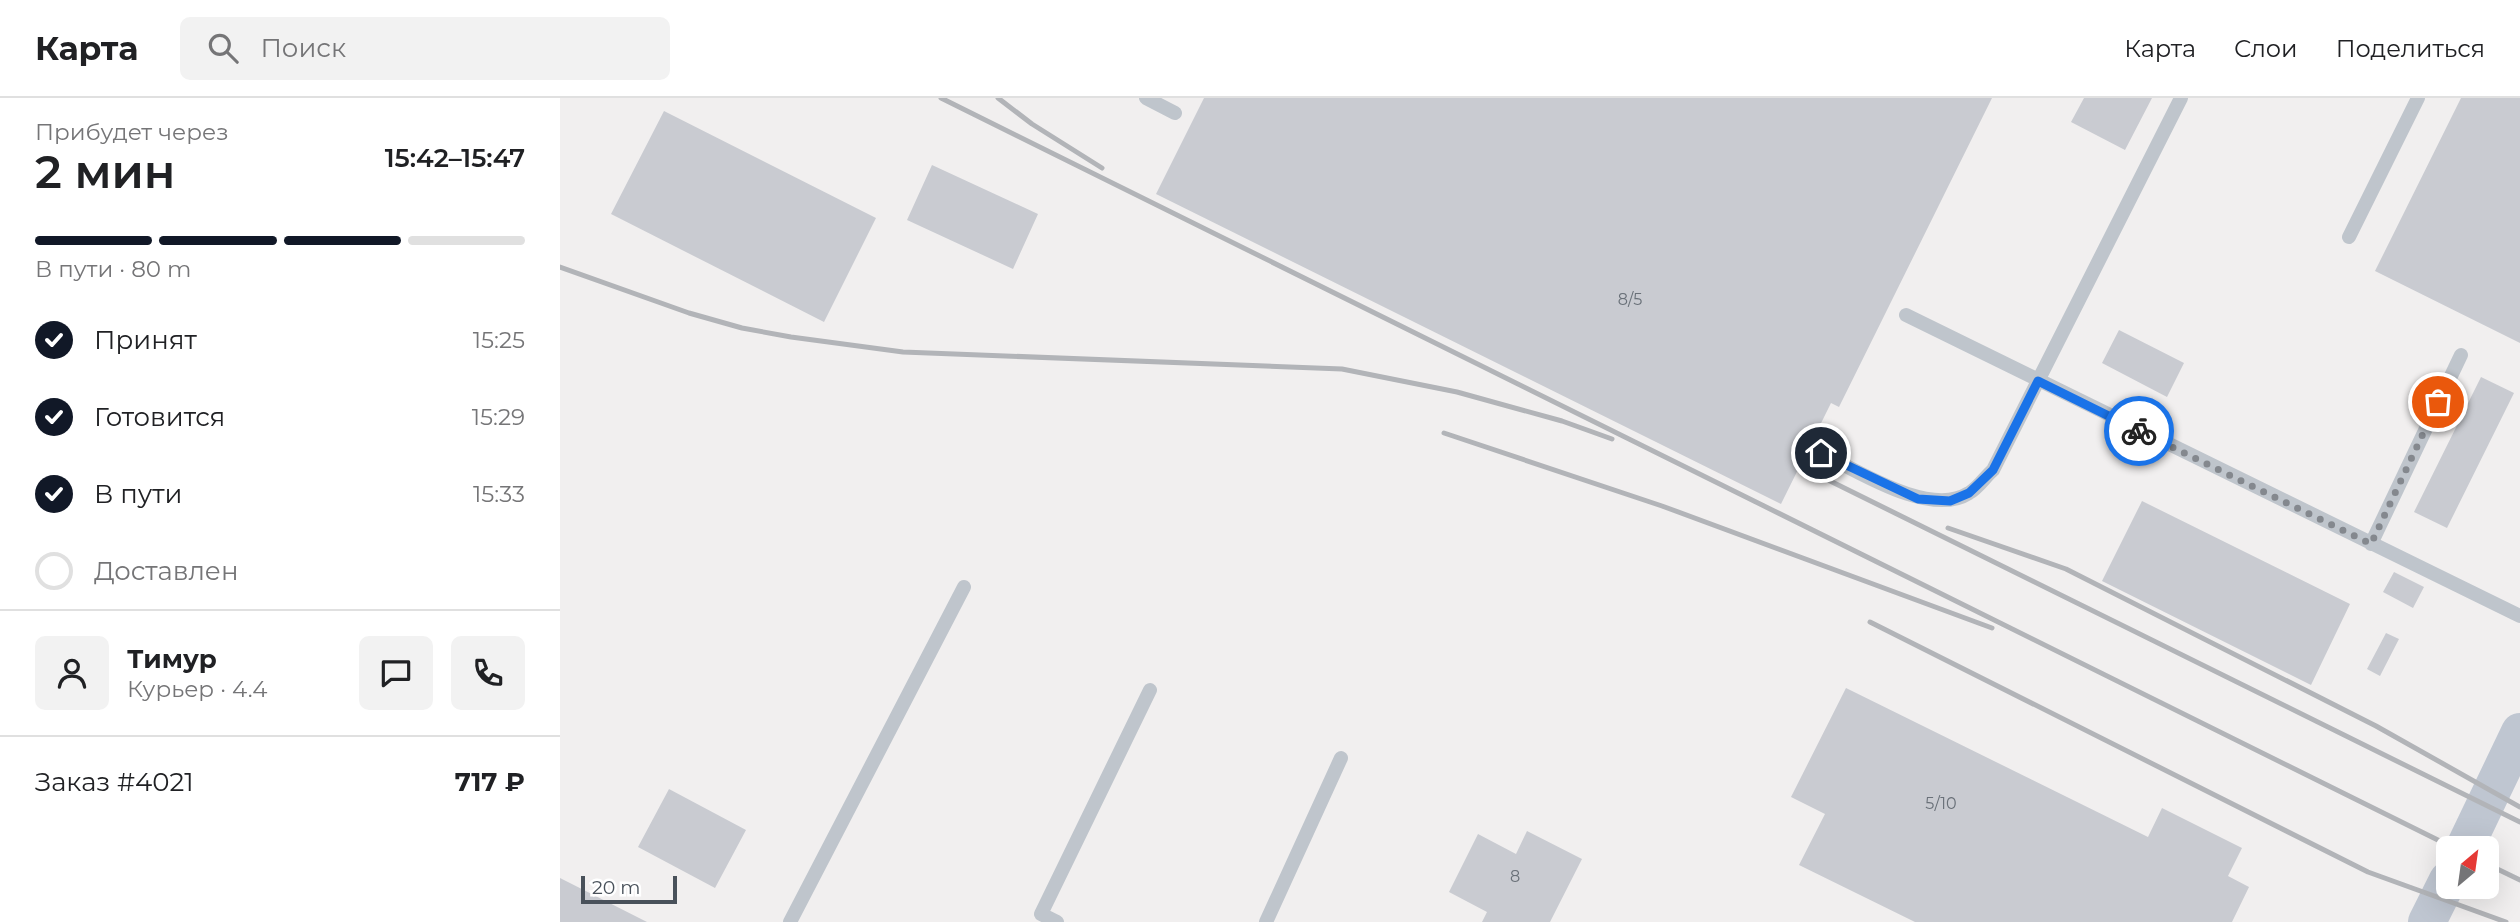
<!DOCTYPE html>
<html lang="ru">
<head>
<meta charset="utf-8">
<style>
	body { margin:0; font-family:Montserrat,sans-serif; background:#f2f2f2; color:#202124; height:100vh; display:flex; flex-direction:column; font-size:26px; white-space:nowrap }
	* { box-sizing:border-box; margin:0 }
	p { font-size:23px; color:#757577 }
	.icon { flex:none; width:38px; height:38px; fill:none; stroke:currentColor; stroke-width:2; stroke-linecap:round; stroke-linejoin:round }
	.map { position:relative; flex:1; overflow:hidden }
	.details { display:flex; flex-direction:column; background:#fff; width:560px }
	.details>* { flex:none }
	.needle { width:46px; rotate:29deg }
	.buttons { position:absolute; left:1876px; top:738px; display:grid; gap:14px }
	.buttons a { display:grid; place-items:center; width:63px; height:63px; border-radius:10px; background:#fff; box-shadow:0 7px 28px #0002; font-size:35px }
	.scale { position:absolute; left:21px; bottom:18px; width:96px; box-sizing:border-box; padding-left:7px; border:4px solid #49515a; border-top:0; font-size:19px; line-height:24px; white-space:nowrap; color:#49515a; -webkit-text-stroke:5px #fff; paint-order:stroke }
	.pin { position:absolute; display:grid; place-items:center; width:60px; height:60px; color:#fff; margin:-30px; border:4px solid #fff; border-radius:50%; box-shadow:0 2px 7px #0007 }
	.courier { position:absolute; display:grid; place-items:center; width:70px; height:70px; margin:-35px; border:5px solid #1a73e8; border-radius:50%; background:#fff; color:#222; box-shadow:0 2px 9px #0007 }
	.summary em { font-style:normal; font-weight:600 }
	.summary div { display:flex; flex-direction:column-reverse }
	.summary { display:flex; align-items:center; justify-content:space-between; height:119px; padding:0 35px }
	h1 { font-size:46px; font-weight:600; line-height:52px }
	.bar { display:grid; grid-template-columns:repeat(4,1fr); gap:10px 7px; align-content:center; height:84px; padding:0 35px }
	.bar i { height:9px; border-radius:5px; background:#e0e0e0 }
	.bar .selected { background:#111827 }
	.bar p { grid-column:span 4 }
	.line { display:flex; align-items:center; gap:18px; padding:0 35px; border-top:2px solid #e0e0e0 }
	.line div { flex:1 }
	.round { display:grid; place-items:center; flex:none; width:74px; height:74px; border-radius:10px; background:#f2f2f2 }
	ol { padding:0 35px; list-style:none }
	li { display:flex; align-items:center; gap:21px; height:77px }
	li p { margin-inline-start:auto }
	li .icon { padding:7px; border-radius:50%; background:#111827; color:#fff; stroke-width:4 }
	li:last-child { color:#757577 }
	li i { width:38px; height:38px; border:4px solid #e0e0e0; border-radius:50% }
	header { display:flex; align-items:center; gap:42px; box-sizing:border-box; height:98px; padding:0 35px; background:#fff; border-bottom:2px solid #e0e0e0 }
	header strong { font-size:33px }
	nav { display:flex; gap:38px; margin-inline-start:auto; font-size:24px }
	.search { width:490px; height:63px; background:#f2f2f2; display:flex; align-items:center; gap:18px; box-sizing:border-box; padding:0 24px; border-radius:10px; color:#757577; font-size:26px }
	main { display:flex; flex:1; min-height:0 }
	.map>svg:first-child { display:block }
	.building { fill:#c9cbd1 }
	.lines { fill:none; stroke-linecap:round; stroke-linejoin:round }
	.lane { stroke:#bfc5cc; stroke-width:14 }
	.secondary { stroke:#bfc6d1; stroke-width:38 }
	.rail { stroke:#b2b4b8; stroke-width:5 }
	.done { stroke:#84888e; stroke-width:7; stroke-dasharray:0 12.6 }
	.route { stroke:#1a73e8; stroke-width:9 }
	.labels { text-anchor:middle; stroke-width:5; stroke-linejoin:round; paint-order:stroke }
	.number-label { font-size:16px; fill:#697078 }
</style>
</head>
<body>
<header>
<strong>Карта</strong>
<div class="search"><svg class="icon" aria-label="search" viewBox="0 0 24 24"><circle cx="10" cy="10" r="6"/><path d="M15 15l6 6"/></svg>Поиск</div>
<nav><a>Карта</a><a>Слои</a><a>Поделиться</a></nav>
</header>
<main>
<section class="details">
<div class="summary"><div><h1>2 мин</h1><p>Прибудет через</p></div><em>15:42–15:47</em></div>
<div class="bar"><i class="selected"></i><i class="selected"></i><i class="selected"></i><i></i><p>В пути · 80 m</p></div>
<ol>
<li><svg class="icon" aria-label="check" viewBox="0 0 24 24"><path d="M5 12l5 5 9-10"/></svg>Принят<p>15:25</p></li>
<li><svg class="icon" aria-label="check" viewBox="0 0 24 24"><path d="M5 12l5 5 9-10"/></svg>Готовится<p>15:29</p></li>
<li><svg class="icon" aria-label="check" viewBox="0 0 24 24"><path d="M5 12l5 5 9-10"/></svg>В пути<p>15:33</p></li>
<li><i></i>Доставлен</li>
</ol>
<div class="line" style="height:126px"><a class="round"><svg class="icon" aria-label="person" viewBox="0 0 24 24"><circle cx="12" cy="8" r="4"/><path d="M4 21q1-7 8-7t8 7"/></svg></a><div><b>Тимур</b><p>Курьер · 4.4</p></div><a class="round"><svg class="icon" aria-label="chat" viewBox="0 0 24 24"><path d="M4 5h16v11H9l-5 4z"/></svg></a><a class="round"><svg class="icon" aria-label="phone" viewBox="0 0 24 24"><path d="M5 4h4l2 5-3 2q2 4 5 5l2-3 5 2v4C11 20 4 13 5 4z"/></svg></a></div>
<div class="line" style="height:91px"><div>Заказ #4021</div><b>717 ₽</b></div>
</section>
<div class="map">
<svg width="1960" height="824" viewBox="0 0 1960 824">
	<rect width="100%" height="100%" fill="#f1efef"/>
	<path class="building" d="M644,0H1432L1279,309L1271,305L1221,406L596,96Z
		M1524,0H1592L1565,52L1511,24Z
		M1901,0H1960V245L1815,173Z
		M104,13L316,120L264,224L51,116Z
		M372,67L478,116L453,171L347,122Z
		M1559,232L1624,265L1607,299L1542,265Z
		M1921,279L1954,295L1887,430L1854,414Z
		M1582,403L1790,506L1751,587L1542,483Z
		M1834,474L1864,489L1853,510L1823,494Z
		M1826,535L1839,541L1820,578L1807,571Z
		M1286,590L1588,739L1602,710L1682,750L1668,778L1689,789L1672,824H1355L1239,767L1265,716L1231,699Z
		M109,691L186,732L155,790L78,749Z
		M967,733L1022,761L990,824H922L927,814L889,794L918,736L956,756Z
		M0,780L87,824H0Z"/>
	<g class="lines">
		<path class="lane" d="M586,0L615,15
			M1789,139L1858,0
			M1346,217L1960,518
			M1261,355C1298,373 1370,420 1409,395C1418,390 1425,379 1433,372L1621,0
			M1811,446L1901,257
			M230,824L404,489
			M497,824L481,816L590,592
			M706,824L781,660"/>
		<path class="secondary" d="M1904,751L1960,634
			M1867,824L1888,782"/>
		<path class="rail" d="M381,0L1896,751
			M438,0L472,26L542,70
			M0,169L129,215L182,230L231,239L343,254L782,271L897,294L1002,323L1052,341
			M884,335L1102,408L1432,530
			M1256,376L1960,724
			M1388,430L1506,471L1816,628L1960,709
			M1310,524L1808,774L1946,824
			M1927,766L1960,782"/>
	</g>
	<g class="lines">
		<path class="done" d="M1579,333L1811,446L1878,304"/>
		<path class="route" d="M1261,355L1358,401L1390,403L1409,395L1433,372L1478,283L1579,333"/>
	</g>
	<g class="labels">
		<g class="number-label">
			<text x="1070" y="207">8/5</text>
			<text x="1381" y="711">5/10</text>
			<text x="955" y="784">8</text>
		</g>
	</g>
</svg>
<div class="buttons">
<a><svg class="needle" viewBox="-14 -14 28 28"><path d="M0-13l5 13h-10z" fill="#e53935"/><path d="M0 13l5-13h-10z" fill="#757577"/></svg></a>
</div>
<div class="scale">20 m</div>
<div class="pin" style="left:1878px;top:304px;background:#ea580c"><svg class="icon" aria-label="bag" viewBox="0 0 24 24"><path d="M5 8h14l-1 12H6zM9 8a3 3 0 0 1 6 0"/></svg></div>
<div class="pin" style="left:1261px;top:355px;background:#1f2937"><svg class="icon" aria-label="home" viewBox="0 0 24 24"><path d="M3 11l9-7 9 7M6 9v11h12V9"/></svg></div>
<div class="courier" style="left:1579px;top:333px"><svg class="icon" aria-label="bike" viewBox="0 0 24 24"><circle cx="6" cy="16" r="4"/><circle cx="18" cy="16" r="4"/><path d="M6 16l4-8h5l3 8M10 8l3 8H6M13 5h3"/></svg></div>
</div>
</main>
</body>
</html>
